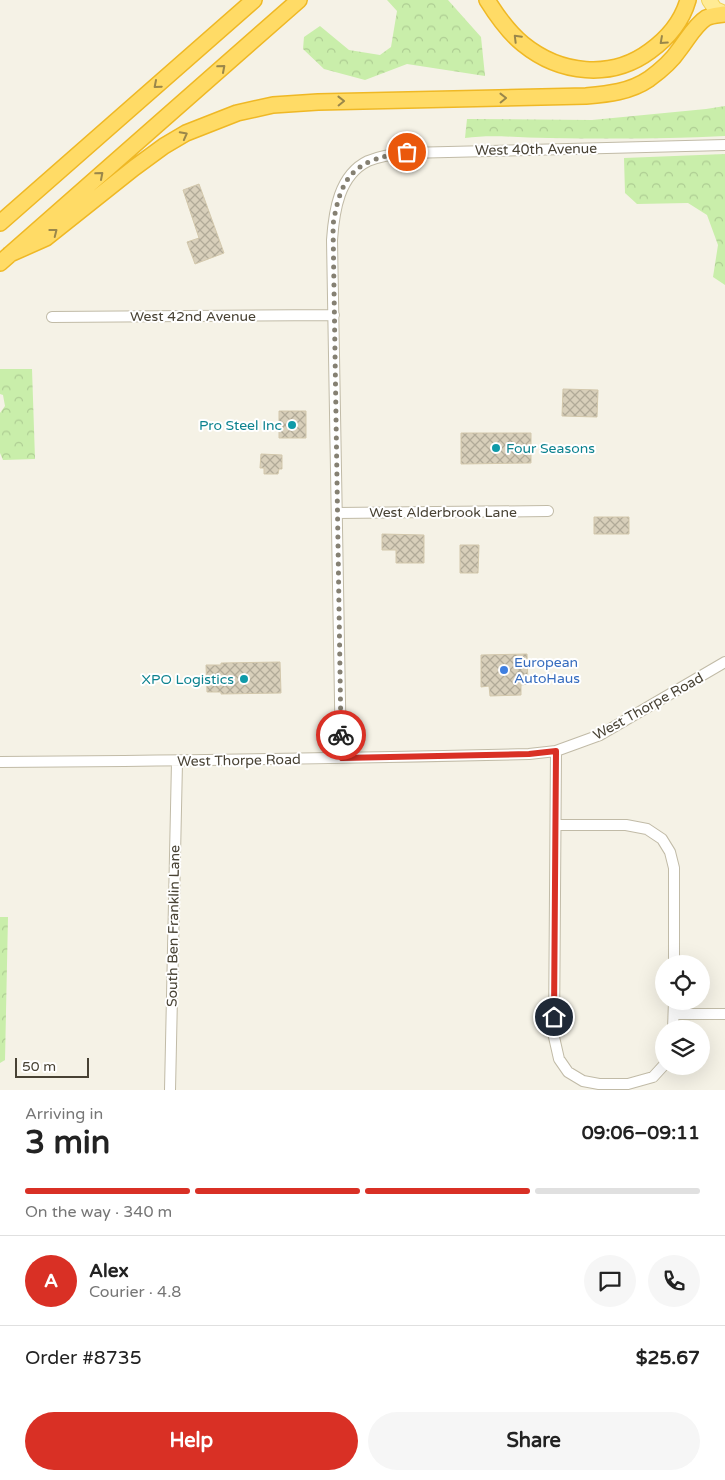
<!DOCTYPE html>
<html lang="en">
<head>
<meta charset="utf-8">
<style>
	body { margin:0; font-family:"Varela Round",sans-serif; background:#f6f6f6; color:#222; height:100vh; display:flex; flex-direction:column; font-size:19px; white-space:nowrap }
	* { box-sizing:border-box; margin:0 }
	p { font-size:16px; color:#767676 }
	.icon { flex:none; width:28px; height:28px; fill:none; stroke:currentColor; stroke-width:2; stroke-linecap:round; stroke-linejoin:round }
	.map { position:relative; height:1090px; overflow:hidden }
	.details { display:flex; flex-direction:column; background:#fff; flex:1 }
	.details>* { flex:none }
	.tools { position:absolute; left:655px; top:955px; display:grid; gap:10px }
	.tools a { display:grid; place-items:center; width:55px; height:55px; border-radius:50%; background:#fff; box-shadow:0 5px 20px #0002; font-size:25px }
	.scale { position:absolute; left:15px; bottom:12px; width:74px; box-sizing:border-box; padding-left:5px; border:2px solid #484234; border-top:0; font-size:14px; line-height:18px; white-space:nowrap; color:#484234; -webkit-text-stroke:4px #fff; paint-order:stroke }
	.pin { position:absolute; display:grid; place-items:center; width:42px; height:42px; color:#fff; margin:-21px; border:2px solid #fff; border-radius:50%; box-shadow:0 1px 5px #0007 }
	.courier { position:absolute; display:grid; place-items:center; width:50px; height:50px; margin:-25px; border:4px solid #d93025; border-radius:50%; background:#fff; color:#222; box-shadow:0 1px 6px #0007 }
	.head em { font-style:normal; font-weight:800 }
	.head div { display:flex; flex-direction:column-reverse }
	.head { display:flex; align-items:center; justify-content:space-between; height:85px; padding:0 25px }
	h1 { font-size:32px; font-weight:800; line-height:38px }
	.bar { display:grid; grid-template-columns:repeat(4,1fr); gap:8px 5px; align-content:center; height:60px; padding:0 25px }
	.bar i { height:6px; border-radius:4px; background:#e0e0e0 }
	.bar .active { background:#d93025 }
	.bar p { grid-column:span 4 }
	.line { display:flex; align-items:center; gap:12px; padding:0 25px; border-top:1px solid #e0e0e0 }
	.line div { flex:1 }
	.round { display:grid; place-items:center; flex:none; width:52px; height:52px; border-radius:26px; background:#f6f6f6 }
	.primary-button { display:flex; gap:10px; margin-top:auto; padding:10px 25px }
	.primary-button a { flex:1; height:58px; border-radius:30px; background:#d93025; color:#fff; font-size:20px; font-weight:800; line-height:58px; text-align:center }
	.primary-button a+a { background:#f6f6f6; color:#222 }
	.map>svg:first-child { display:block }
	.forest { fill:url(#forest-crowns) }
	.building { fill:url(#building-cross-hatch); stroke:#d3c8ac }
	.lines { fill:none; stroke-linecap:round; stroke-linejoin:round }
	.minor-casing { stroke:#c1bba7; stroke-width:12 }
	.major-casing { stroke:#f1d257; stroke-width:16 }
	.highway-casing { stroke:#efb825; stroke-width:18 }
	.minor { stroke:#fff; stroke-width:10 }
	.major { stroke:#ffeb94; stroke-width:14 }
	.highway { stroke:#ffdb66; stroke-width:15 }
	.oneway { stroke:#9a874a }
	.done { stroke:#858072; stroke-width:5; stroke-dasharray:0 9 }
	.route { stroke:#d93025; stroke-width:6 }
	.culture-dot { fill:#0f9aa8; stroke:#fff; stroke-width:2 }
	.shop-dot { fill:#3f7fe0; stroke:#fff; stroke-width:2 }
	.labels { text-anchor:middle; stroke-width:4; stroke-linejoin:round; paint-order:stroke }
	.street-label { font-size:14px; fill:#484234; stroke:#fff }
	.culture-label { font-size:14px; fill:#0d838f; stroke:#fff; text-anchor:end }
	.shop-label { font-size:14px; fill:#366cbe; stroke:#fff; text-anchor:start }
</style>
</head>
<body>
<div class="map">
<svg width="725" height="1090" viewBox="0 0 725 1090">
	<defs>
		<pattern id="forest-crowns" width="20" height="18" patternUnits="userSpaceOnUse" patternTransform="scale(1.25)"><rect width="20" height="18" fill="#c9eeaa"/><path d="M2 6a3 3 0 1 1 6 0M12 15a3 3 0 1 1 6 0" fill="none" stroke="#aecd93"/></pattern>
		<pattern id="building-cross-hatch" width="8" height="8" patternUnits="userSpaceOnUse" patternTransform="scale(1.25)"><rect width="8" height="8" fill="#d8cfba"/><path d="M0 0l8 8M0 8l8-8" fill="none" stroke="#b1aa98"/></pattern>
	</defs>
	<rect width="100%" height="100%" fill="#f5f2e6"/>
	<path class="forest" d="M387,0H448L481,37L485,76L407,64L365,80L324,69L303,49L304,37L320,26L349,50L380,55L391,47L397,11Z
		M725,106V136C666,139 608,139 549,138C520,138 493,134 465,138L467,119L592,120L706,109Z
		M725,154V285L713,277L718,245L707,215L688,203L637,204L625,193L624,158Z
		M0,369H32L35,459L3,460L0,453V413L5,406L3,395L0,394Z
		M0,917H8L5,1060L0,1063Z"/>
	<path class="building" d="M199,184L224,253L195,264L187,242L199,238L183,190Z
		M563,389L598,390L597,417L562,416Z
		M279,411H306V438H279Z
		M461,433H531V463L461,464Z
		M261,454L282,455V469H279L278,474H264V468H260Z
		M594,517H629V534H594Z
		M382,534L424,535V563H396V550H382Z
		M460,545H479L478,573H460Z
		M527,654L528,684L521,685V695L490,696L489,686L481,687V655Z
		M280,662L281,693L221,694V692H207L206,665H221V663Z"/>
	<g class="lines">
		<g class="minor-casing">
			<path id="minor" d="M52,317L334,315
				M337,513L548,511
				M556,751L554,1037L559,1059L568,1072L583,1081L599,1084H628L653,1077L664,1065
				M341,758L332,240C334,211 339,175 368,161C380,156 394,154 407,153L725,145
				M0,762C177,761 353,758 529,754L556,751L600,735L725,662
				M556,825H626L647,829L662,839L670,852L674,868V964
				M674,1014H725
				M673,1029L674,1001
				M170,1090L177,762"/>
		</g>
		<g class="major-casing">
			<path id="major" d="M709,0L715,9L725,13"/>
		</g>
		<g class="highway-casing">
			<path id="highway" d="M487,0C497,16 508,32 523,44C560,74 611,80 650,51C668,38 682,21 688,0
				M0,223L254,0
				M10,254L46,238L134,168L164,146L186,133L237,113L273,105L318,102L586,96C608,94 630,92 649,79C660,71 671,62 679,50C687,40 695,25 706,18C712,15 719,15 725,14
				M0,263L299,0"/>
		</g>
		<use href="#minor" class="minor"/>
		<use href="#major" class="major"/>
		<use href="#highway" class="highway"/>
	</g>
	<defs><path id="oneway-chevron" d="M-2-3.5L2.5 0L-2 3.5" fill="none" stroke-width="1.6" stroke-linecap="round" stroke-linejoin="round" transform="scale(1.25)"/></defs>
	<g class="oneway">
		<use href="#oneway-chevron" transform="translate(517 38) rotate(-135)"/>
		<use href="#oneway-chevron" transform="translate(663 41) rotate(138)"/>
		<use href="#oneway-chevron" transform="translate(222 68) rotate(-41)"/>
		<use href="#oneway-chevron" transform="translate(157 85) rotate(139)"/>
		<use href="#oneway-chevron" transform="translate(503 98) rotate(-1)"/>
		<use href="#oneway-chevron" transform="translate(341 101) rotate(-1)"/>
		<use href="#oneway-chevron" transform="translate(184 135) rotate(-28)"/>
		<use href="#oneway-chevron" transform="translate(100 175) rotate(-41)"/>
		<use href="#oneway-chevron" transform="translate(54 232) rotate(-38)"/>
	</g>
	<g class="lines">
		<path class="done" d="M341,735L333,225C341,173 356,160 407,152"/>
		<path class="route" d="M341,735L342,758L529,754L556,751L554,1017"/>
	</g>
	<g class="culture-dot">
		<circle cx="292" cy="425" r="5"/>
		<circle cx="496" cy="448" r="5"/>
		<circle cx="244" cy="679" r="5"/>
	</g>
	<circle class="shop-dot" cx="504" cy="670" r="5"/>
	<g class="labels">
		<g class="street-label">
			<text transform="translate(536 149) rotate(-1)" y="5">West 40th Avenue</text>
			<text x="193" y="321">West 42nd Avenue</text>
			<text x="443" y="517">West Alderbrook Lane</text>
			<text transform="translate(648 706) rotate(-29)" y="5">West Thorpe Road</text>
			<text transform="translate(239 760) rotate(-1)" y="5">West Thorpe Road</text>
			<text transform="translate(173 926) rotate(-89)" y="5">South Ben Franklin Lane</text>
		</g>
		<g class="culture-label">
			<text x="282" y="430">Pro Steel Inc</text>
			<text x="506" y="453" text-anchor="start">Four Seasons</text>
			<text x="234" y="684">XPO Logistics</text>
		</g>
		<g class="shop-label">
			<text x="514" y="667">European<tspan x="514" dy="16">AutoHaus</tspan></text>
		</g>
	</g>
</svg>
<div class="tools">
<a><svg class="icon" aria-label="locate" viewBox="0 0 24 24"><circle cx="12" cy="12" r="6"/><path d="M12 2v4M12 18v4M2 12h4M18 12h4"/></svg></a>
<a><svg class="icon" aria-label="layers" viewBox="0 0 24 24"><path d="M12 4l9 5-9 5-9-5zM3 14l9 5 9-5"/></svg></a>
</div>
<div class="scale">50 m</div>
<div class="pin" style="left:407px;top:152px;background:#ea580c"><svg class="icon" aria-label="bag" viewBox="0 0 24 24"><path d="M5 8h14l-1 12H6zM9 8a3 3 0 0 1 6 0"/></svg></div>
<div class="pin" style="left:554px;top:1017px;background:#1f2937"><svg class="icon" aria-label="home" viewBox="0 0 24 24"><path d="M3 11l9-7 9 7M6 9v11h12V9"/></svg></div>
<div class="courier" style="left:341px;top:735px"><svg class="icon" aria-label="bike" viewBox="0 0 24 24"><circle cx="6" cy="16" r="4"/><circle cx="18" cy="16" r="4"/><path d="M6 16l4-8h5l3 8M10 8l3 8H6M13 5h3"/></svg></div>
</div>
<section class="details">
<div class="head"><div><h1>3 min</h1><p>Arriving in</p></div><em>09:06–09:11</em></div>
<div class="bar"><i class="active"></i><i class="active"></i><i class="active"></i><i></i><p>On the way · 340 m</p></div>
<div class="line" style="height:90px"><b class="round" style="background:#d93025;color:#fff">A</b><div><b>Alex</b><p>Courier · 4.8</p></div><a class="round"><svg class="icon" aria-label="chat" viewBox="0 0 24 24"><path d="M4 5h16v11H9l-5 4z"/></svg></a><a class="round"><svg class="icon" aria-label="phone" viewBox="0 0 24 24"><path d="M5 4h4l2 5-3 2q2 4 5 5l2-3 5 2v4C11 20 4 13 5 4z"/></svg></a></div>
<div class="line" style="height:65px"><div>Order #8735</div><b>$25.67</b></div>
<div class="primary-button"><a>Help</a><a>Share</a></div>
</section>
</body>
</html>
